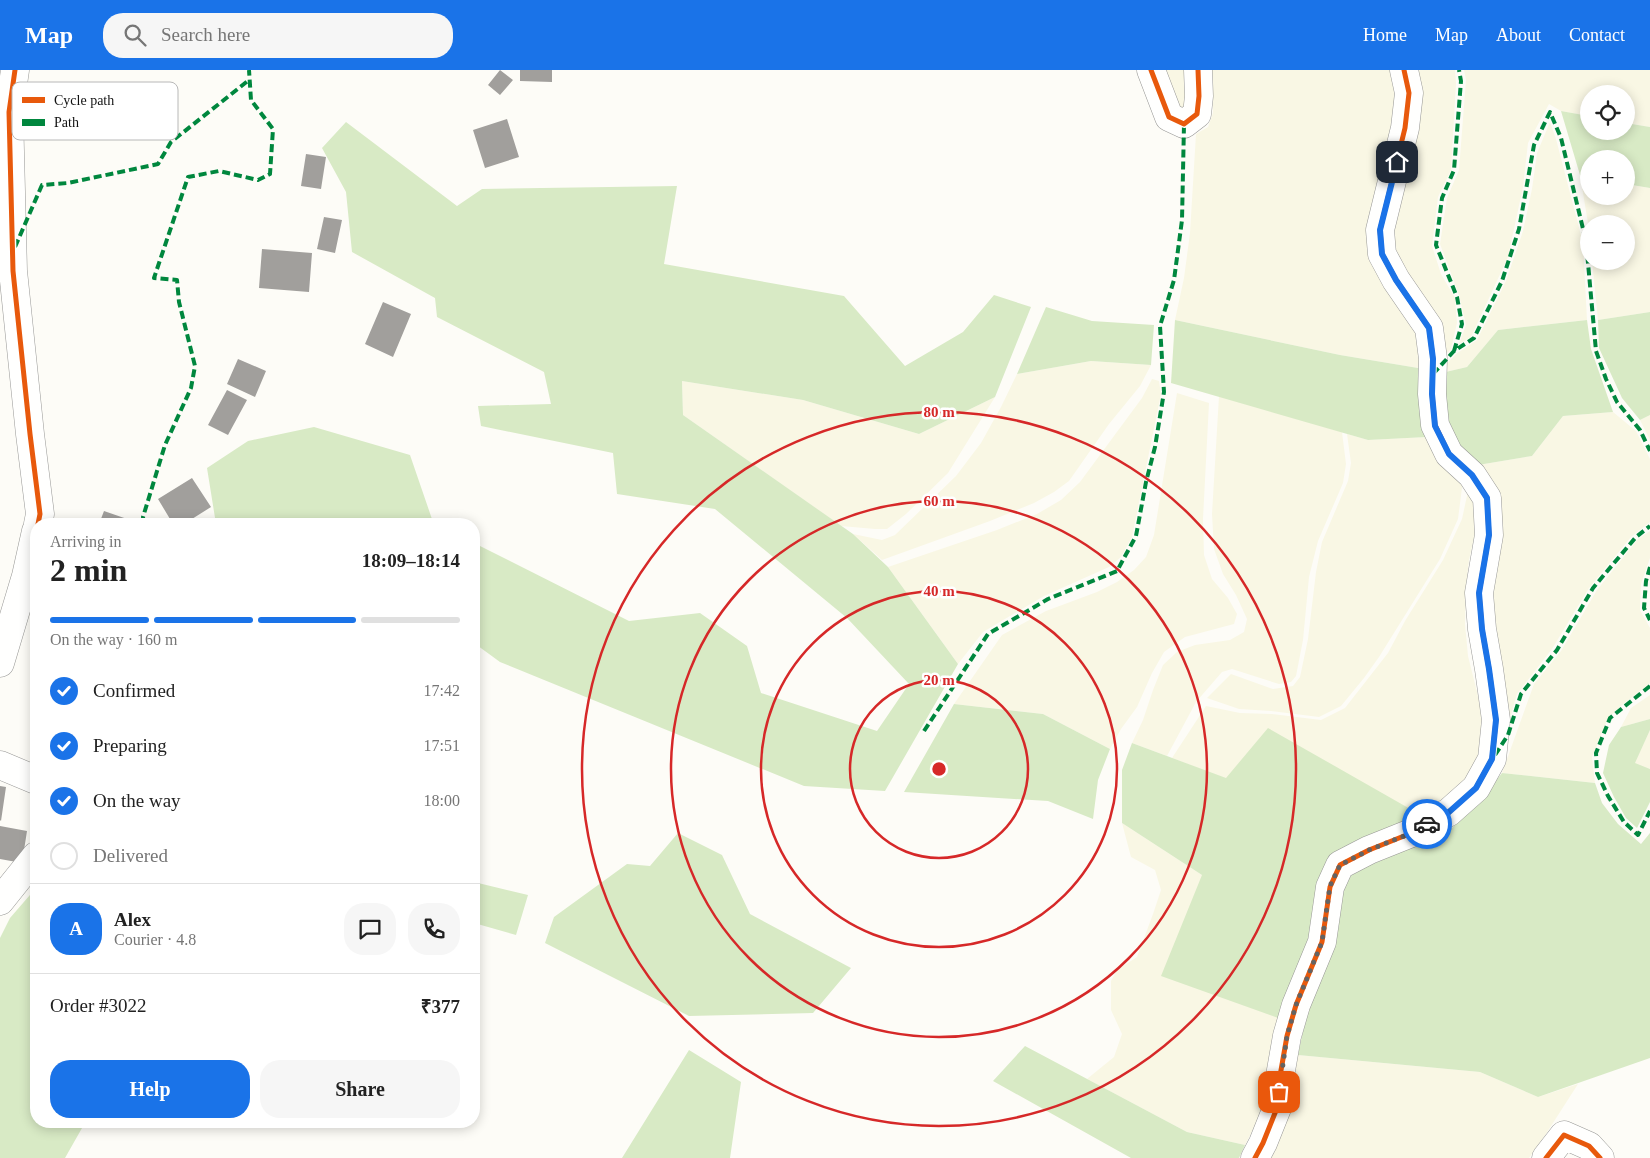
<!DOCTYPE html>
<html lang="en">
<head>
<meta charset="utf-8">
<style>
	body { margin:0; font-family:Georgia,serif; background:#f6f6f6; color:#222; height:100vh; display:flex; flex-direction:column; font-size:19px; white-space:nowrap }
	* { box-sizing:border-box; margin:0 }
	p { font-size:16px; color:#767676 }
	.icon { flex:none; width:28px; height:28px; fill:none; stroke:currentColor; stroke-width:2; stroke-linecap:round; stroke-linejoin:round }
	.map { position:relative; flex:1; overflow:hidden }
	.drawer { position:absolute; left:30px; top:448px; width:450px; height:610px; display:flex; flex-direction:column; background:#fff; border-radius:20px; box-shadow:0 2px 12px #0003 }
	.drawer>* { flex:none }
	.tools { position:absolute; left:1580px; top:15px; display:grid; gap:10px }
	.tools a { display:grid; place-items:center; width:55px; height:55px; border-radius:50%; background:#fff; box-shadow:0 2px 12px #0003; font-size:25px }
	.pin { position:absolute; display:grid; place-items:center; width:42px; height:42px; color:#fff; margin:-21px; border-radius:10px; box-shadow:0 2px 8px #0006 }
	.courier { position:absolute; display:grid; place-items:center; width:50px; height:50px; margin:-25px; border:4px solid #1a73e8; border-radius:50%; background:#fff; color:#222; box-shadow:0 1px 6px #0007 }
	.summary em { font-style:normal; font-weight:600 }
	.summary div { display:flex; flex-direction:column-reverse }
	.summary { display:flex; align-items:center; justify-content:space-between; height:85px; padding:0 20px }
	h1 { font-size:32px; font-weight:600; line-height:38px }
	.bar { display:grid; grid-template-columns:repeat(4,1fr); gap:8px 5px; align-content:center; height:60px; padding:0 20px }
	.bar i { height:6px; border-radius:4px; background:#e0e0e0 }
	.bar .active { background:#1a73e8 }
	.bar p { grid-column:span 4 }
	.line { display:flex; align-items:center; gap:12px; padding:0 20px; border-top:1px solid #e0e0e0 }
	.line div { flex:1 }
	.round { display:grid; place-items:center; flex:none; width:52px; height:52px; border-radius:20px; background:#f6f6f6 }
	ol { padding:0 20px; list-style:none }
	li { display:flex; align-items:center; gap:15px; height:55px }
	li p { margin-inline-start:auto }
	li .icon { padding:5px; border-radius:50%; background:#1a73e8; color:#fff; stroke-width:4 }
	li:last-child { color:#767676 }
	li i { width:28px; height:28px; border:2px solid #e0e0e0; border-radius:50% }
	.cta { display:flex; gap:10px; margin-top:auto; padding:10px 20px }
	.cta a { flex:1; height:58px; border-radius:20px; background:#1a73e8; color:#fff; font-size:20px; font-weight:600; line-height:58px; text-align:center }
	.cta a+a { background:#f6f6f6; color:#222 }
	header { display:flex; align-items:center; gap:30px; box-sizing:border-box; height:70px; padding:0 25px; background:#1a73e8; color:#fff }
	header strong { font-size:24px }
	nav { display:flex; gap:28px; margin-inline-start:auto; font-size:18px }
	.search { width:350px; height:45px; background:#f6f6f6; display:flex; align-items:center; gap:12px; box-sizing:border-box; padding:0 18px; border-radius:20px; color:#767676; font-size:19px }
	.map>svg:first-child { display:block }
	.farmland { fill:#f9f7e4 }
	.forest { fill:#d8eac5 }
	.building { fill:#a19f9c }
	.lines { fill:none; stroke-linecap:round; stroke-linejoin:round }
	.minor-casing { stroke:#979795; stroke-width:29 }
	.minor { stroke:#fffffe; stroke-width:28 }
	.quiet { stroke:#00873e; stroke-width:4; stroke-dasharray:8 4; stroke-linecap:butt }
	.cycleway-casing { stroke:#fff; stroke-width:8 }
	.cycleway { stroke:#e8590c; stroke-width:5 }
	.done { stroke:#646362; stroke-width:5; stroke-dasharray:0 9 }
	.route { stroke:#1a73e8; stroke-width:6 }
	.ring { fill:none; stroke:#d62828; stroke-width:2.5 }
	.key { fill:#fff; stroke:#b8b8b8; stroke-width:1 }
	.key-label { font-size:14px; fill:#111 }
	.centre { fill:#d62828; stroke:#fff; stroke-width:2.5 }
	.ring-label { font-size:15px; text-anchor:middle; font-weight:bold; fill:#d62828; stroke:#fff; stroke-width:5; stroke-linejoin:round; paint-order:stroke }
</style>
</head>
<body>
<header>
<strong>Map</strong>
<div class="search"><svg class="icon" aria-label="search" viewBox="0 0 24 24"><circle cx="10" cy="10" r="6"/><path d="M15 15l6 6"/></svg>Search here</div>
<nav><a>Home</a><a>Map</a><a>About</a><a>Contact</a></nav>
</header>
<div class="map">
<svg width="1650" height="1088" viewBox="0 0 1650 1088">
	<rect width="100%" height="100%" fill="#fdfcf7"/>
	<path class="farmland" d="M1161,0H1192L1186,39L1177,37Z
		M1211,0H1390L1396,10V41L1372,144L1422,266L1424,299L1340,285L1175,250L1184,208L1190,163L1196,64L1208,57L1213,43Z
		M1415,0H1455L1456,13L1451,100L1438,127L1432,176L1441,204L1455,228L1457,253L1451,279L1441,290L1400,196L1394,177L1391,156Z
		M1464,0H1650V57L1626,53V24H1589V46L1561,41L1549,34L1528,73L1523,117L1508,187L1471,267L1459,274L1466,255L1459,225L1440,174L1447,128L1459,100L1466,10Z
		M1550,52L1556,69L1583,173L1587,250L1498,260L1467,297L1437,304L1456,284L1477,270L1506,211L1523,161L1532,119L1537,83Z
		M1580,105L1589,107V126H1626V114L1650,118V242L1598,250L1592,191H1626V154H1589V159Z
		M1091,291L1151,295L1140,316L1109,354L1069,411L1054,422L1034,433L990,451L882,490L853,464L882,470L895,465L956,406L981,373L1001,337L1017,304Z
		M1152,309L1159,311L1161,324L1132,467L1121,487L1109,497L1044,526L983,562L958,594L888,497L997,460L1037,444L1061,430L1080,412L1142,328Z
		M682,311L803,330L919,364L995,327L948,403L906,444L887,459H875L841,456L683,345Z
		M1177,323L1209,333L1203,449L1204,485L1212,509L1228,528L1237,544L1234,554L1185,567L1164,582L1152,603L1137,637L1121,659L1110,679L1043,644L954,634L1002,565L1046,541L1097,522L1117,512L1134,500L1146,487L1154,465Z
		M1219,326L1342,362L1346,394L1343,413L1318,471L1309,507L1303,570L1296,606L1291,612L1279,614L1232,599L1222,602L1196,632L1167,686L1132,673L1143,650L1153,620L1163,595L1177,582L1195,575L1230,570L1244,562L1247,549L1236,525L1223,504L1214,479L1212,444Z
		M1613,342L1636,361L1650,389V452L1631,467L1589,518L1552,579L1517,624L1506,662L1472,396L1532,386L1563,346Z
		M1650,345V370L1640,350Z
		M1347,364L1368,370L1427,367L1463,410L1458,449L1440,489L1379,587L1364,608L1341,636L1319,647L1271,641L1239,639L1207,628L1231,604L1273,619L1293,616L1300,607L1308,569L1316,502L1322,472L1348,411L1351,393Z
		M1470,412L1481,436L1469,490L1466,516L1465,554L1468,586L1485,654L1484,680L1474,702L1426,748L1226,709L1172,688L1206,636L1240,643L1272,644L1321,650L1345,638L1388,583L1405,551L1443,490L1462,449Z
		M1650,461V488L1641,514L1640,540L1650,558V613L1622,635L1608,648L1592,687L1595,713L1502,703L1534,614L1561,581L1597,520L1638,469Z
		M1650,625V649L1621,657L1631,638Z
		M1650,660V699L1634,694Z
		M1122,753L1202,805L1281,949L1264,1038L1245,1075L1187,1062L1087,1009L1114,987L1122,964L1111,940V911L1117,900L1137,887L1153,844L1161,820L1155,800L1131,787Z
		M1298,985L1480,1002L1538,1027L1578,1014L1544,1067L1529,1088H1267L1292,1021Z"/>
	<path class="forest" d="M1561,41L1589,46V61H1626V53L1650,57V118L1626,114V89H1589V107L1580,105Z
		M346,52L457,136L482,119L677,116L664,194L844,226L905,296L963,262L994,225L1031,237L995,327L919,364L803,330L682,311L683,345L853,464L888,497L958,594L885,721L804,716L500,592L474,573V473L629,551L700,543L747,576L761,623L877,661L909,614L847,548L715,439L617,424L613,383L481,356L478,336L551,334L544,302L437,247L435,228L352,182L346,122L322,78Z
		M1046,237L1092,251L1154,255L1151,295L1091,291L1017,304Z
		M1650,242V345L1640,350L1622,328L1599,278L1598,250Z
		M1175,250L1340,285L1424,299L1427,367L1368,370L1171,313Z
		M1587,250L1591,279L1613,342L1563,346L1532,386L1472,396L1448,377L1437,304L1467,297L1498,260Z
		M314,357L410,385L433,452L436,454H216L207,398L248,371Z
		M954,634L1043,644L1110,679L1098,710L1093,749L1048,731L904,722Z
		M1650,649V660L1635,693L1650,699V732L1637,758L1626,748L1614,727L1603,703L1609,675L1621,657Z
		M1268,658L1426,748L1344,785L1314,873L1281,949L1161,906L1202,805L1122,753V700L1132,673L1226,708Z
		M1502,703L1595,713L1602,733L1618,754L1641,774L1650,763V988L1538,1027L1480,1002L1298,985L1310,928L1342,818L1353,803L1452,758L1483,727Z
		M678,763L722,785L750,844L851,898L813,943L689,946L545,873L554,847L627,794L650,796Z
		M474,812L528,825L516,865L474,853Z
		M36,818V1051H86L65,1088H0V868L10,848Z
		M1025,976L1187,1062L1245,1075L1239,1088H1131L993,1011Z
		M689,980L741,1012L730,1088H622Z"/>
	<path class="building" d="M500,0L513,10L500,25L488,15Z
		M520,0H552V12L520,11Z
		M507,49L519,87L485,98L473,60Z
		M306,84L326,87L321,119L301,116Z
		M324,147L342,150L335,183L317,179Z
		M262,179L312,183L309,222L259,218Z
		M383,232L411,244L393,287L365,274Z
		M238,289L266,301L255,327L227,314Z
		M227,320L247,330L228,365L208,355Z
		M192,408L211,437L184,454H173L158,429Z
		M104,441L130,450L128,454H99Z
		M0,716L6,717L1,751L0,750Z
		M0,756L27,761L22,793L0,789Z"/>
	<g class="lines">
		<g class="minor-casing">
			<path id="minor" d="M15,0L9,42L13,201L30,364L40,444L38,454
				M1151,0L1169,47L1184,54L1197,44L1199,26L1198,0
				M0,593L26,506L36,461
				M0,695L36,710
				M0,831L36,786
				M1255,1088L1263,1073L1277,1038L1280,1006L1287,966L1296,935L1322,872L1330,817L1340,795L1369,780L1414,762L1449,742L1476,718L1492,689L1496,650L1489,599L1482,559L1479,523L1489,465L1487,428L1472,405L1449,384L1435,355L1432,324L1433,289L1429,258L1396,210L1382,184L1380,160L1405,58L1409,23L1404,0
				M1546,1088L1564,1065L1589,1076L1600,1088"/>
		</g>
		<use href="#minor" class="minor"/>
		<path class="quiet" d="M15,177L42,115L68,113L158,94L171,72L249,10
			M1454,281L1462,254L1457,227L1436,175L1442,128L1454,100L1461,11L1459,0
			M1433,304L1454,281L1474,268L1502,211L1519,159L1534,75L1550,42L1561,68L1586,171L1596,281L1606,309L1617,332L1640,360L1650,381
			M144,454L143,447L165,375L191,318L195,296L179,232L177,210L154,208L188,107L219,101L258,110L270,104L273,59L251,30L249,0
			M1650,497L1646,511L1644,538L1650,550
			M1650,616L1610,648L1596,683L1597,703L1608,726L1624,752L1638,765L1650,741
			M924,661L988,564L1048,529L1117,501L1136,466L1146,412L1155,377L1164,322L1160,256L1174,210L1182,150L1184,54
			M1495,685L1508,665L1521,624L1557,580L1593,518L1636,467L1650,456"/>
		<g class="cycleway-casing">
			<path id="cycleway" d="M15,0L9,42L13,201L30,364L40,444L38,454
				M1151,0L1169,47L1184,54L1197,44L1199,26L1198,0
				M1255,1088L1263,1073L1277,1038L1280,1006L1287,966L1296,935L1322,872L1330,817L1340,795L1369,780L1414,762L1449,742L1476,718L1492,689L1496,650L1489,599L1482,559L1479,523L1489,465L1487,428L1472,405L1449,384L1435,355L1432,324L1433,289L1429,258L1396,210L1382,184L1380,160L1405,58L1409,23L1404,0
				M1546,1088L1564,1065L1589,1076L1600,1088"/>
		</g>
		<use href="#cycleway" class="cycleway"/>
	</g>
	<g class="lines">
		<path class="done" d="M1279,1022L1287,966L1296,935L1322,872L1330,816L1340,795L1369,780L1414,762L1427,754"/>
		<path class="route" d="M1397,92L1380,160L1382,184L1396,210L1429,258L1433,289L1432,324L1435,356L1449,384L1472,405L1487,428L1489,465L1479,523L1482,559L1489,599L1496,650L1492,689L1476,718L1449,742L1427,754"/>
	</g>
	<g class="ring">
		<circle cx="939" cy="699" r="89"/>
		<circle cx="939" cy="699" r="178"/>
		<circle cx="939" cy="699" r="268"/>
		<circle cx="939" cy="699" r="357"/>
	</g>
	<rect x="12" y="12" width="166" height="58" rx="8" class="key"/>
	<rect x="22" y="27" width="23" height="6" fill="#e8590c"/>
	<rect x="22" y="49" width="23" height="7" fill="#00873e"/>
	<g class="key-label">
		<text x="54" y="35">Cycle path</text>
		<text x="54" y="57">Path</text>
	</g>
	<circle cx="939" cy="699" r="8" class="centre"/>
	<g class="ring-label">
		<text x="939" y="347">80 m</text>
		<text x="939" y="436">60 m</text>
		<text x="939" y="526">40 m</text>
		<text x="939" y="615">20 m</text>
	</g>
</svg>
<div class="tools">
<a><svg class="icon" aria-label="locate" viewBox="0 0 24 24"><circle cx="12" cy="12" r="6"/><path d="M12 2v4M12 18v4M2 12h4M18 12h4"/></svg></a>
<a>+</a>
<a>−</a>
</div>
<div class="pin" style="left:1279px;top:1022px;background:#ea580c"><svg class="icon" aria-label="bag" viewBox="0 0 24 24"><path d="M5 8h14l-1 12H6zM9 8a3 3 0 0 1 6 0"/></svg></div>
<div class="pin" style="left:1397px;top:92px;background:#1f2937"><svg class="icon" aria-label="home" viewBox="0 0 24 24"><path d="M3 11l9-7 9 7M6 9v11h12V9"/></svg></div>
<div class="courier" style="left:1427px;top:754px"><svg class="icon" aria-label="car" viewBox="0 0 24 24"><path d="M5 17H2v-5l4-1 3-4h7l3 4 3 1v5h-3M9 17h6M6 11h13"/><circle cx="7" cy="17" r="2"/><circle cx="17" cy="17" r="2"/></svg></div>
<section class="drawer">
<div class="summary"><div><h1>2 min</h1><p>Arriving in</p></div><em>18:09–18:14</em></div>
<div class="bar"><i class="active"></i><i class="active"></i><i class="active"></i><i></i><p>On the way · 160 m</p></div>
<ol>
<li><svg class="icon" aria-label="check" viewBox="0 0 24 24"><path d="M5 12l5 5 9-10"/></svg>Confirmed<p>17:42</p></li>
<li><svg class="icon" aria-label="check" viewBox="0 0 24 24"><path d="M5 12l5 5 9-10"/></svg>Preparing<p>17:51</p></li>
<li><svg class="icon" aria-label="check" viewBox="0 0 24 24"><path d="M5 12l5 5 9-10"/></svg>On the way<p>18:00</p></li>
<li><i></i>Delivered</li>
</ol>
<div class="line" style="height:90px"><b class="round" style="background:#1a73e8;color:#fff">A</b><div><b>Alex</b><p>Courier · 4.8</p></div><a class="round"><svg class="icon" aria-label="chat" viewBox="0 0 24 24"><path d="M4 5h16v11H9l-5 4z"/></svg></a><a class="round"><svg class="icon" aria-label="phone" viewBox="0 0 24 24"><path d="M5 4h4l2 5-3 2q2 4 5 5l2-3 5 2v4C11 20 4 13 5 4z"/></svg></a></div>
<div class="line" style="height:65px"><div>Order #3022</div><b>₹377</b></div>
<div class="cta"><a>Help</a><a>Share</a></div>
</section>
</div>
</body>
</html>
